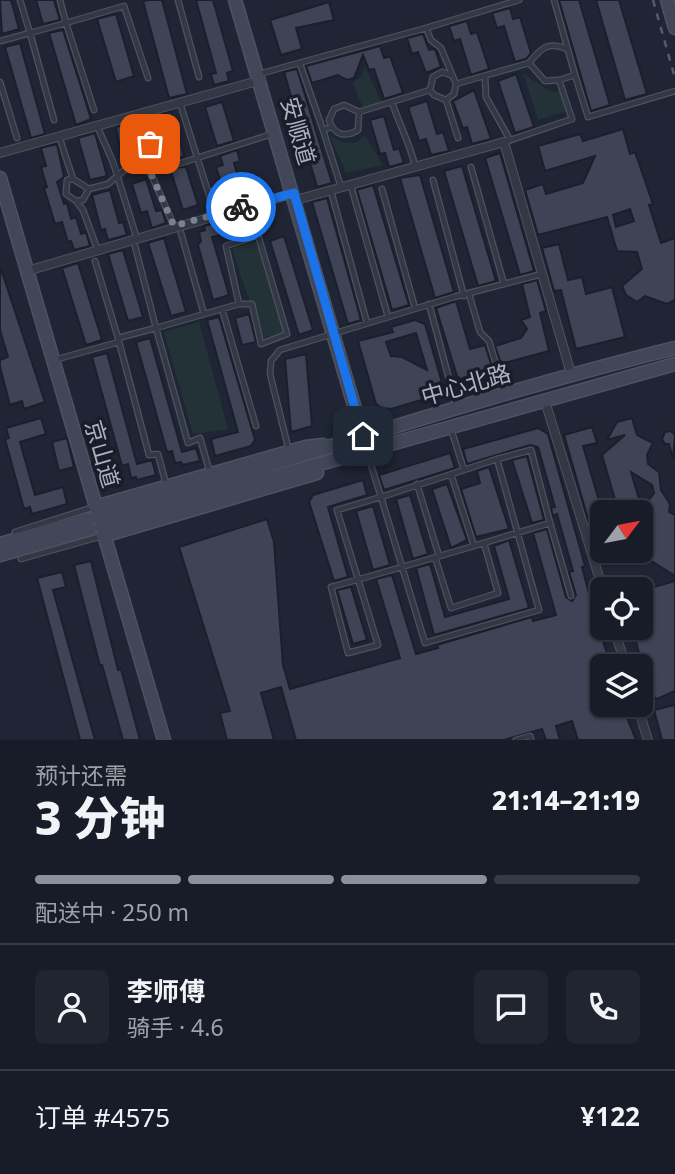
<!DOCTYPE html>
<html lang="zh">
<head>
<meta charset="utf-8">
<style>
	body { margin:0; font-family:"Noto Sans","Noto Sans SC",sans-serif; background:#212530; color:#f1f3f6; height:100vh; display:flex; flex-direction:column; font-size:26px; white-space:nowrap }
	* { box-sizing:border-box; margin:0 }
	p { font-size:23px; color:#9fa1a8 }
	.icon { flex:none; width:38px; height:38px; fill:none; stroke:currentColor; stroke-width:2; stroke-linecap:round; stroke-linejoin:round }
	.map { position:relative; height:740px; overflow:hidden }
	.panel { display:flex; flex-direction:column; background:#181c28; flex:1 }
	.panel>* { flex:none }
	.needle { width:46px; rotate:58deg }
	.tools { position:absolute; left:590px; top:500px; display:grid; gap:14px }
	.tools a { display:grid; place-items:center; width:63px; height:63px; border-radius:10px; background:#181c28; box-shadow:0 2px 5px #0004,0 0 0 2px #363a45; font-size:35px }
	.pin { position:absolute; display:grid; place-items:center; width:60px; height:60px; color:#fff; margin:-30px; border-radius:14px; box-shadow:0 4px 10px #0006 }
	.courier { position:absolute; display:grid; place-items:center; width:70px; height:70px; margin:-35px; border:5px solid #1a73e8; border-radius:50%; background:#fff; color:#222; box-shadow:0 2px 9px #0007 }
	.headline em { font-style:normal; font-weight:800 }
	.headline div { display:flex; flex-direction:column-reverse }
	.headline { display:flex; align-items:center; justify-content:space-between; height:119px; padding:0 35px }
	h1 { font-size:46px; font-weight:800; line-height:52px }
	.bar { display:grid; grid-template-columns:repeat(4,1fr); gap:10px 7px; align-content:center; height:84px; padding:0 35px }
	.bar i { height:9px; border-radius:5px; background:#363a45 }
	.bar .selected { background:#8c9099 }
	.bar p { grid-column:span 4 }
	.line { display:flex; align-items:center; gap:18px; padding:0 35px; border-top:2px solid #363a45 }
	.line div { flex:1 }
	.round { display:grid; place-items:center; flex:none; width:74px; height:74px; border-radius:10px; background:#212530 }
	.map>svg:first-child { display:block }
	.green { fill:#233237 }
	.building { fill:#3e4456; stroke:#1b1f2c; stroke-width:2; fill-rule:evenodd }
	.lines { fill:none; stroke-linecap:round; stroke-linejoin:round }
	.lane-casing { stroke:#4e5260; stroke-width:7 }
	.street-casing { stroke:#4e5260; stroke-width:10 }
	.secondary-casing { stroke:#4e5260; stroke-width:15 }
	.lane { stroke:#333845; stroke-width:4.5 }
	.street { stroke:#333845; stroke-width:8 }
	.secondary { stroke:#414658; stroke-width:12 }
	.rail { stroke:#555b6c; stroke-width:2.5; stroke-dasharray:7 7; stroke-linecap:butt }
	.done { stroke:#7c8191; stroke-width:7; stroke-dasharray:0 12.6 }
	.route { stroke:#1a73e8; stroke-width:9 }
	.labels { text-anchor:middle; stroke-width:7; stroke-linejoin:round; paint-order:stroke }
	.street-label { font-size:23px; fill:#adb2c2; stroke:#191d2a }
</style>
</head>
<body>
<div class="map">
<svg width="675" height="740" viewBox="0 0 675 740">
	<rect width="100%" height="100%" fill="#202535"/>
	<path class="green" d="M365,66L381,102L363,108L353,83L361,77Z
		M523,73L549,91L560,92L567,111L538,120Z
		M330,136L342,142L355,143L365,136L383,165L346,173Z
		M256,241L285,332L262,338C253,307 241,280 232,248Z
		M199,322L228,429L193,434L164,332Z"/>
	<path class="building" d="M0,0H11L19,29L2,34Z
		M36,0H54L60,20L43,24Z
		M149,0H162L187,94L169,98L143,1Z
		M196,0H213L233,71L227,73L229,81L214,85L211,74L216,73Z
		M559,0H579L610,105L591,111Z
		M596,0H619L647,94L625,100Z
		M329,2L334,20L296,28L302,49L281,55L270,20Z
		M510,8L513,19L520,17L531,53L526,59L515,62L504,26L497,28L492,13Z
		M116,14L134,76L116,82L97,19Z
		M467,21L471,34L477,32L489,69L471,75L460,39L454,41L449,26Z
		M63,30L91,119L76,125L49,33Z
		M423,34L429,50L435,49L441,67L426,73L418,52L412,54L407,38Z
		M20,43L45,134L31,138L5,47Z
		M380,46L384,58L390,56L403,93L384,99L374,69L369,70L363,55L354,78L347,80L338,75L312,83L306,66Z
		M297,69L332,183L317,187L284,72Z
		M516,74L534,127L515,133L498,81Z
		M474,90L491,139L472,144L467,127L463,129L453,101Z
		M427,101L437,134L443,132L449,151L431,155L426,139L419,141L408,107Z
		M222,102L234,141L217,146L205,107Z
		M171,112L184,156L177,159L167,158L154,117Z
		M384,116L394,150L399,148L404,163L389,167L385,153L380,154L370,120Z
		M135,122L141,141L136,142L140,155L122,161L116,127Z
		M623,129L630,154L635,152L653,204L649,205L661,243L675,238V300L667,304L645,296L637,302L626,295L622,286L642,269L637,252L617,251L607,217L538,235L525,190L543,184L546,194L583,183L595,156L545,171L538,146L580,134L583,141ZM630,209L634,221L616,227L613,215Z
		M95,133L107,176L90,180L78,138Z
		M57,144L64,177L57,182L64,204L67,203L71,219L76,217L81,234L86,232L90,246L74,250L71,241L68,242L62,222L55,224L44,188L47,187L41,167L46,166L41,148Z
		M237,150L240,161L234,163L243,195L227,200L216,167L223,165L220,156Z
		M500,153L534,271L520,275L485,158Z
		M462,166L496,281L478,286L444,171Z
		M186,167L198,205L183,210L170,168Z
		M420,175L454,292L435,298L400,178Z
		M146,179L156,211L162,210L166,223L152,228L147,211L141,213L132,184Z
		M373,185L409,305L392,310L357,190Z
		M110,190L119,223L123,222L127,235L108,240L105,229L101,230L92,195Z
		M327,198L361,320L348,324L312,202Z
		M250,213L254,228L212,237L229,295L213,300L198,245L201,241L199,232L205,230L204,226Z
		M284,236L313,330L299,335L270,241Z
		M164,238L186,312L171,316L148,243Z
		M559,244L568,280L582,277L586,294L612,287L625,337L576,349L561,290L554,291L542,248Z
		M123,250L143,317L128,321L108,254Z
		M78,263L102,340L86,345L62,268Z
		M0,266L45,402L24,409L22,401L10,405L0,367V360L8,357L0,330Z
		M537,280L546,311L540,313L549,351L501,364L495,346L521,338L527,329L521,320L530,317L522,284Z
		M456,301L470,349L485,345L492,367L461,379L457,376L436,308Z
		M249,314L256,342L242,345L235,318Z
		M219,317L255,440L251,446L215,456L211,439L238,432L207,320Z
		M415,320L425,324L445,393L391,409L382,408L376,404L358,341L393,332L391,327ZM416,333L427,370L402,357L391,356L386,342Z
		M150,338L182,452L196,448L200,461L183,465L181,462L175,463L172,451L167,452L136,342Z
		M107,353L137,464L152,460L156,475L137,480L136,477L131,478L128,464L122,466L92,357Z
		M306,354L312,426L291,432L285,359Z
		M41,418L46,434L20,442L35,495L63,487L67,504L32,514L30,507L24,509L5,439L9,438L6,428Z
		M632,418L637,435L653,443L647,455L648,464L659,472L661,490L670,504L669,512L675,515V576L642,555L615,563L611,551H640V513H619L602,455L625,435L607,440L617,422ZM631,472L652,485L654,493L642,509Z
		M592,427L597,443L583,446L602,511V538L594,540L564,435Z
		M538,428L548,434L585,566L582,567L592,605L611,667H602V705H622L636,740H578L572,721L556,726L560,740H546L542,729L504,740H296L281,687L261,693L274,740H227L220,713L230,711L179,547L267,519L274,542L283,665L290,689L400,658L376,579L392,575L416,654L438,648L437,645L532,617L533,621L556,615L533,533L547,529L566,597L572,601L576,595L569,572L573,571L557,514L553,516L551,508L555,507L538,447L530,445L467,464L463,449Z
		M671,431L675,435L673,459L669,444H665L662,439L665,432Z
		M67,438L74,467L59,471L52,442Z
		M450,453L455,468L384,490L379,475Z
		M527,456L544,520L532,523L512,460Z
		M489,467L509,529L476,537L461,489L480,483L477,471Z
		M363,480L367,495L328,507L348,577L334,581L309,502L313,495Z
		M447,484L467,540L451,548L432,489Z
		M410,495L428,554L413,559L396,499Z
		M373,506L390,565L373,570L356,511Z
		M509,540L529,608L434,635L416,568L430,564L445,617L509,599L494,546Z
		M91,561L118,670L121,669L140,740H123L102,665L100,666L74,565Z
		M62,572L66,587L53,590L95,740H80L37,578Z
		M675,581V691L657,699L651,695L632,628H640V591Z
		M351,587L367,640L353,644L337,590Z
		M675,705V740H662L654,710Z"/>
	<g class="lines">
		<g class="lane-casing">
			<path id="lane" d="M20,0L30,33L66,23L60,0
				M178,0L199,77
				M519,0L426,28L431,40L441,48L456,84L529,63L545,81L559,80
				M554,0L575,75
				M0,41L30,33L54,120
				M529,63C541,48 548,41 567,49
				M300,64L323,130
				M259,74L426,28
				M485,77L486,97L510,140
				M0,82L17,138
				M456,84L454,94L446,100L458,138
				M446,100L434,95L430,90L433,77L442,72L451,75
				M392,102C399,124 410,143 415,166
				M180,103L215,214
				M94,110L66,23L124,6L148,78
				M359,112L358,130C345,138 334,135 329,120L334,109L344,105L359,112L430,90
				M139,115L150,144L141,163L152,176L174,226
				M97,126L113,162L137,239
				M331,127L323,130L341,187
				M59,136L73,179L89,189L108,184L128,167L146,162L178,164L272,134
				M505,142L572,119L559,80L575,75L588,117L675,91
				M471,167L504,284
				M73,179L67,180L66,194L76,201L83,200L89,189
				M433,180L464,296
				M351,186L388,317
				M382,189L415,308
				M331,191L367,323
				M76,201L83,210L98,251
				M181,233L204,314
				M135,246L156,328L239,304L226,246L258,235L287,334L261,344L252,304H239
				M95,261L118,338
				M469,294L480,332L489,341L504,391
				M429,304L456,405
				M222,309L256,426
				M54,360L119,342
				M451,429L464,470L497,459L539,610L425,643L381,497L464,470
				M289,451L270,374L271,361L280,350L454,297L542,274
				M367,452L381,497L337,510L378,645L348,653L331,587C379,574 426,560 474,546
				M497,459L531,450L550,523
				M451,474L474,546L550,523L571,596
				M166,484L158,454L149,455L118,338L156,328L188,443L200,438L210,473
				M417,484L439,556
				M15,532L94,507
				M435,557L451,608L498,593L484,543
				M21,559L102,536
				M516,740L530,736L531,740"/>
		</g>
		<g class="street-casing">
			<path id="street" d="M0,153L261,80
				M296,200L504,142L572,377
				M27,271L294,193
				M545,401L603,590
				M614,628L626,667
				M637,705L648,740"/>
		</g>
		<g class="secondary-casing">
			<path id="secondary" d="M235,0L363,436
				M667,0L675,28
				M0,178L164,740
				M95,507L306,447L323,445
				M108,513C297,459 484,395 675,348
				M110,523L675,364
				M103,536L317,473
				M0,544L88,519
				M0,555L90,529"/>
		</g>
		<use href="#lane" class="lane"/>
		<use href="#street" class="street"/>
		<use href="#secondary" class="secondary"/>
		<path class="rail" d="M653,0L675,78"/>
	</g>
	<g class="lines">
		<path class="done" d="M150,144L141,163L152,176L174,226L241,207"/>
		<path class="route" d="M241,207L294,193L363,436"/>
	</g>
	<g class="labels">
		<g class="street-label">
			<text transform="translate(298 131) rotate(74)" y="8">安顺道</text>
			<text transform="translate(466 385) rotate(-16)" y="8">中心北路</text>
			<text transform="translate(102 454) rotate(74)" y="8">京山道</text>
		</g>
	</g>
</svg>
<div class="tools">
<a><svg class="needle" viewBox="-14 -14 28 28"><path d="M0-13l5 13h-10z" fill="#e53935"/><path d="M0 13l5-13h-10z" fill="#9fa1a8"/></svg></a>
<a><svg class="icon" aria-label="locate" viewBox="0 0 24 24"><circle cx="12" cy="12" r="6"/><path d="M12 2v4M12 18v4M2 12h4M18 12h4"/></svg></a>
<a><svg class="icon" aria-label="layers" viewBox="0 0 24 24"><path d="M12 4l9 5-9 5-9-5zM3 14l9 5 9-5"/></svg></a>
</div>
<div class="pin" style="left:150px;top:144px;background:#ea580c"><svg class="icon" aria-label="bag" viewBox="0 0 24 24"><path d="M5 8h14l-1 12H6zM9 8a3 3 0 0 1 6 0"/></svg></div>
<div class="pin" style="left:363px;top:436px;background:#1f2937"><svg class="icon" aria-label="home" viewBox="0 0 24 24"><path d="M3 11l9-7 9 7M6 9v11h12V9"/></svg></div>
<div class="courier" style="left:241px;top:207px"><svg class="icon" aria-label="bike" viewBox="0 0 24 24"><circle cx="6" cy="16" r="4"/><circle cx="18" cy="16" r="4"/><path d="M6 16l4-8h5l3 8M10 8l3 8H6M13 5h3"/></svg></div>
</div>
<section class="panel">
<div class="headline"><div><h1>3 分钟</h1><p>预计还需</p></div><em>21:14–21:19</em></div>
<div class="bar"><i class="selected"></i><i class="selected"></i><i class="selected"></i><i></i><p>配送中 · 250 m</p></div>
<div class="line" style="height:126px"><a class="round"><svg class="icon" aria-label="person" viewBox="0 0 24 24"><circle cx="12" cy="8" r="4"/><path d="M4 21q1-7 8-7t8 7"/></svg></a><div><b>李师傅</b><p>骑手 · 4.6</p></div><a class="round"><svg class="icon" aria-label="chat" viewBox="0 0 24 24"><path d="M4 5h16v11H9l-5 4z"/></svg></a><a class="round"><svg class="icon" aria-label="phone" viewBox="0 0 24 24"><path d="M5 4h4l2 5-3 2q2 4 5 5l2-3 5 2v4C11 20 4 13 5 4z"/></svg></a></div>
<div class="line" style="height:91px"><div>订单 #4575</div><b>¥122</b></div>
</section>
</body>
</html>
